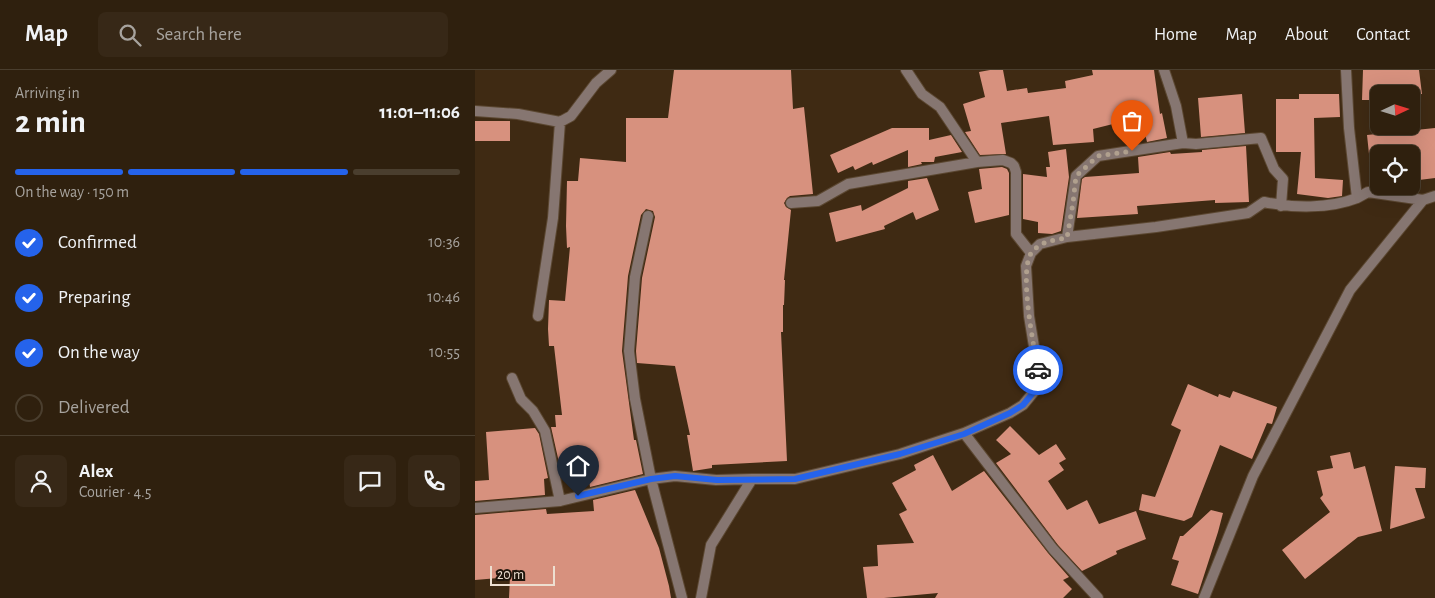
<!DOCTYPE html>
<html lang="en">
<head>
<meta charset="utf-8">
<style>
	body { margin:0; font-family:"Alegreya Sans",sans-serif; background:#372817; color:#f1f3f6; height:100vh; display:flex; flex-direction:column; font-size:19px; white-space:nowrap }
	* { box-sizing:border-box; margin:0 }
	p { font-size:16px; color:#a7a39e }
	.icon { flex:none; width:28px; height:28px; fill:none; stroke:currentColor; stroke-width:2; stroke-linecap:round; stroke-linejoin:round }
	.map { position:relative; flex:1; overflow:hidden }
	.details { display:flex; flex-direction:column; background:#2f200e; width:475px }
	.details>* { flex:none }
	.needle { width:32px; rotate:86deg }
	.controls { position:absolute; left:895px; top:15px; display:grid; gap:10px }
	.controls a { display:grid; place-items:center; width:50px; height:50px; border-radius:8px; background:#2f200e; box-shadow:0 5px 20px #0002,0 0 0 1px #4a3e2e; font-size:25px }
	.scale { position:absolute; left:15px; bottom:12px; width:65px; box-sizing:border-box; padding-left:5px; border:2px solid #eddfd1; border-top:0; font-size:14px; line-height:18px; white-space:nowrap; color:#eddfd1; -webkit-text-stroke:4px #1e150b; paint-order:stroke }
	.pin { position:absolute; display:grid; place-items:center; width:42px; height:42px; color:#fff; margin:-51px -21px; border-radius:50% 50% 50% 0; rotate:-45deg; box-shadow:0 0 5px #0007 }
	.pin .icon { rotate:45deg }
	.courier { position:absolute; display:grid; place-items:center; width:50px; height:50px; margin:-25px; border:4px solid #2563eb; border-radius:50%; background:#fff; color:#222; box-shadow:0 1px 6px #0007 }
	.head em { font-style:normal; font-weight:600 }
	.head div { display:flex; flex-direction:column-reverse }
	.head { display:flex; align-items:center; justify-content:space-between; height:85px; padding:0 15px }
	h1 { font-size:32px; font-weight:600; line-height:38px }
	.bar { display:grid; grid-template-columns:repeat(4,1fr); gap:8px 5px; align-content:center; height:60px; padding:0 15px }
	.bar i { height:6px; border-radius:4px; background:#4a3e2e }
	.bar .on { background:#2563eb }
	.bar p { grid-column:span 4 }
	.line { display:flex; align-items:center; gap:12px; padding:0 15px; border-top:1px solid #4a3e2e }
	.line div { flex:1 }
	.round { display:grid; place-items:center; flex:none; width:52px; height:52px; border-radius:8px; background:#372817 }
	ol { padding:0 15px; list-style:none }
	li { display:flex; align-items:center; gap:15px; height:55px }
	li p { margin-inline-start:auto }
	li .icon { padding:5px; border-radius:50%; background:#2563eb; color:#fff; stroke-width:4 }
	li:last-child { color:#a7a39e }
	li i { width:28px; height:28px; border:2px solid #4a3e2e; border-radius:50% }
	header { display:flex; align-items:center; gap:30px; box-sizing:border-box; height:70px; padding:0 25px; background:#2f200e; border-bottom:1px solid #4a3e2e }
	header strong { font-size:24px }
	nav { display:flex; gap:28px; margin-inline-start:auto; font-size:18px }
	.search { width:350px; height:45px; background:#372817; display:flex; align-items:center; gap:12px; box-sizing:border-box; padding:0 18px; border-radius:8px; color:#a7a39e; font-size:19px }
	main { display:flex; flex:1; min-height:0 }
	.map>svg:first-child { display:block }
	.building { fill:#d7917e }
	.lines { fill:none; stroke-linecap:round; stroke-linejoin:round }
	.street-casing { stroke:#5b4731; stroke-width:12 }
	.street { stroke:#867671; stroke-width:10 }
	.done { stroke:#b0a08e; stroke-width:5; stroke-dasharray:0 9 }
	.route { stroke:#2563eb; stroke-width:6 }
</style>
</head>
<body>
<header>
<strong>Map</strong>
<div class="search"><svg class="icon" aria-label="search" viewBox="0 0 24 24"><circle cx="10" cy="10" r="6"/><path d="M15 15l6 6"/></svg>Search here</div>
<nav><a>Home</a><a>Map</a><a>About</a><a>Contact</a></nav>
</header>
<main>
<section class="details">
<div class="head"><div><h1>2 min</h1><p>Arriving in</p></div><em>11:01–11:06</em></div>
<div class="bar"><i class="on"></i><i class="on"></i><i class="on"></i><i></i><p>On the way · 150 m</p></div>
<ol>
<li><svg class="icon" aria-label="check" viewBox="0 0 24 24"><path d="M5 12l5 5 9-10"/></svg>Confirmed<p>10:36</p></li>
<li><svg class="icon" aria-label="check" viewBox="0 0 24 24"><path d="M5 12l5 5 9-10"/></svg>Preparing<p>10:46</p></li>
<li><svg class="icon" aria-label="check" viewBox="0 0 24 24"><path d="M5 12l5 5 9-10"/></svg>On the way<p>10:55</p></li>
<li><i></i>Delivered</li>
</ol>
<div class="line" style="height:90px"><a class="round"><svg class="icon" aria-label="person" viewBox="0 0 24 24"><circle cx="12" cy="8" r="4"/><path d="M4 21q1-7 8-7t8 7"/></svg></a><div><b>Alex</b><p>Courier · 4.5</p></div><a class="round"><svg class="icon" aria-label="chat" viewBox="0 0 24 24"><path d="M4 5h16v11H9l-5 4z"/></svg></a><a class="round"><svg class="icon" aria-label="phone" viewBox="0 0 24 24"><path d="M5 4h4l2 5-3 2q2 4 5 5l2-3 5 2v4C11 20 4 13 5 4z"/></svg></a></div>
</section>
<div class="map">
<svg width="960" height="528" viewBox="0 0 960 528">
	<rect width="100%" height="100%" fill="#3f2a13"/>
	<path class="building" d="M199,0H316L318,39L329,37L338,124L315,126L312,128L309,133L311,137L316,140L309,210H310L309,235H308V262H306L312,391L237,395V398L218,401L212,365H215L200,296L162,293L161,281L167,208L180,147L178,141L171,139L166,145L153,206L147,281L159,370H161L168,404L115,417L113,402L87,406L76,357H81L80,345H87L79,276H74L73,259L74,230L90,231L95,177L92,178L91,156L92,111H103L105,88L151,92V48H193Z
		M515,0H528L532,21L552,18L553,23L591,18L590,11L618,5L617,0H679L685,44L687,43L692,68L672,72L666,47L618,59L619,72L578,75L574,46L526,53L531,84L505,85L490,62L496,61L488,34L510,27L504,2Z
		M888,0H944L947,24H904V30H887Z
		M767,24L770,63L726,67L723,28Z
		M824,24H864L865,47L839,48L840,108L868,110L867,126L853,128L822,124L826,82H801V29H824Z
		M0,51H35V71H0Z
		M417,58H454V70L476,65L487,82L460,87L459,92H446L447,94L433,97V80L398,95L397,92L380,100L378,96L363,103L355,85Z
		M960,58V108L936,111V84H894L892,65Z
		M771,76L774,132L740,133V130L662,136L663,144L602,148L607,109L610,107L664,103L663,87L695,82L696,84L727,82V80Z
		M591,79L594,107L586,161L577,164L563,163V152L548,149V104L572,107L571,97H575L573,82Z
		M527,97L532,99L534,103V145L500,153L493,122L507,119L504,99Z
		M452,108L464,140L441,150L438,142L409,156L410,159L361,172L354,143L386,135L387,141L433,118V111Z
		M713,314L743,327L744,324L755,328L758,321L802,337L797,354L792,353L777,389L745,375L717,447L709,451L664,440L667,424L680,427L706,360L696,355Z
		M535,356L564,385L581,374L591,389L584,393L589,400L573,411L592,440L612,430L624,454L661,441L671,469L641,481L642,484L607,501L583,475L521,393L536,384L521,370Z
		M60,358L64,364L73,408L69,409L70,425L0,431V411L14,410L11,362Z
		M875,382L879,399L890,396L907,461L883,467L830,509L807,480L855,442L845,428L848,425L842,401L858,398L855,386Z
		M458,385L477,421L509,401L573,483L594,507L588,510L597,519L588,528H460L463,523L409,528H392L388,497L403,496L402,475L439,473L424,444L432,440L417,413L441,400L439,395Z
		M920,396L951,398L950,418H940L950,448L915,459Z
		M160,420L184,478L194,516L196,528H34L35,507L0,510V445L71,439L72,444L119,441L118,430Z
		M736,440L748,443L743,462L723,524L696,515L704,491L697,489L705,466H708Z"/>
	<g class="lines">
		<g class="street-casing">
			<path id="street" d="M431,0L447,24L465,37L502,92
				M689,0L701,36L708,73L721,74L786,68L799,99L808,109L806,136
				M871,0L874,58L882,128L893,122L948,130
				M0,41L43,44L85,52L96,46L121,13L136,0
				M316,133L343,131L373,114L502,92L528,90L536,93L539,96L541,102V164L556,183
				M173,146L160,207L154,281L160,329L176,409L207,528
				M592,167L601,106L623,86L708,73
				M63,246L78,148L85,52
				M37,308L46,329L58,341L70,361L85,431
				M489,363L578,479L623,528
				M0,438L85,431L176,409L200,406L241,410L277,409
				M226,528L236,475L277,409H320L425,384L489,363L535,343L548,335L562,318L564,307L554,246L551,196L556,183L565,174L592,167L681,157L773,143L789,132C818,138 854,139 882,128
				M729,528L778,406L875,220L948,130L960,126"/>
		</g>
		<use href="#street" class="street"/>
	</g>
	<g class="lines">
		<path class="done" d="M563,300C559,277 543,199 557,182C566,171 579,170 592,168L598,133L601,106L623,86L657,81"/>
		<path class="route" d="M103,426L176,409L200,406L242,410L320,409L425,384L489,364L535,343L548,335L562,318L564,307L563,300"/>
	</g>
</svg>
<div class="controls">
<a><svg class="needle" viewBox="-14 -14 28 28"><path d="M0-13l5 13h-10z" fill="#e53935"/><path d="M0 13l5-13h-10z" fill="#a7a39e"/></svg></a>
<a><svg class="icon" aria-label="locate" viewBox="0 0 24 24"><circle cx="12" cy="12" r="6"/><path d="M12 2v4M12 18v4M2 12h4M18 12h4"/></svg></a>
</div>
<div class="scale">20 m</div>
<div class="pin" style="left:657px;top:81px;background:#ea580c"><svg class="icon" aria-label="bag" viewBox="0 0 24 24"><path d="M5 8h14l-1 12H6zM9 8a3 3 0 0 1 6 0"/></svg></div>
<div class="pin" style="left:103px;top:426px;background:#1f2937"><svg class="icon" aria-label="home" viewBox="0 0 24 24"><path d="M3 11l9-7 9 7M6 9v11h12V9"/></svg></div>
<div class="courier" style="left:563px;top:300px"><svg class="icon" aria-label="car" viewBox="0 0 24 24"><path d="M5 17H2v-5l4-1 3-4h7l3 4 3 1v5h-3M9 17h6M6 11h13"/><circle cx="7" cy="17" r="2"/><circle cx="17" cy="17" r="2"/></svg></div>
</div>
</main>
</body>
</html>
